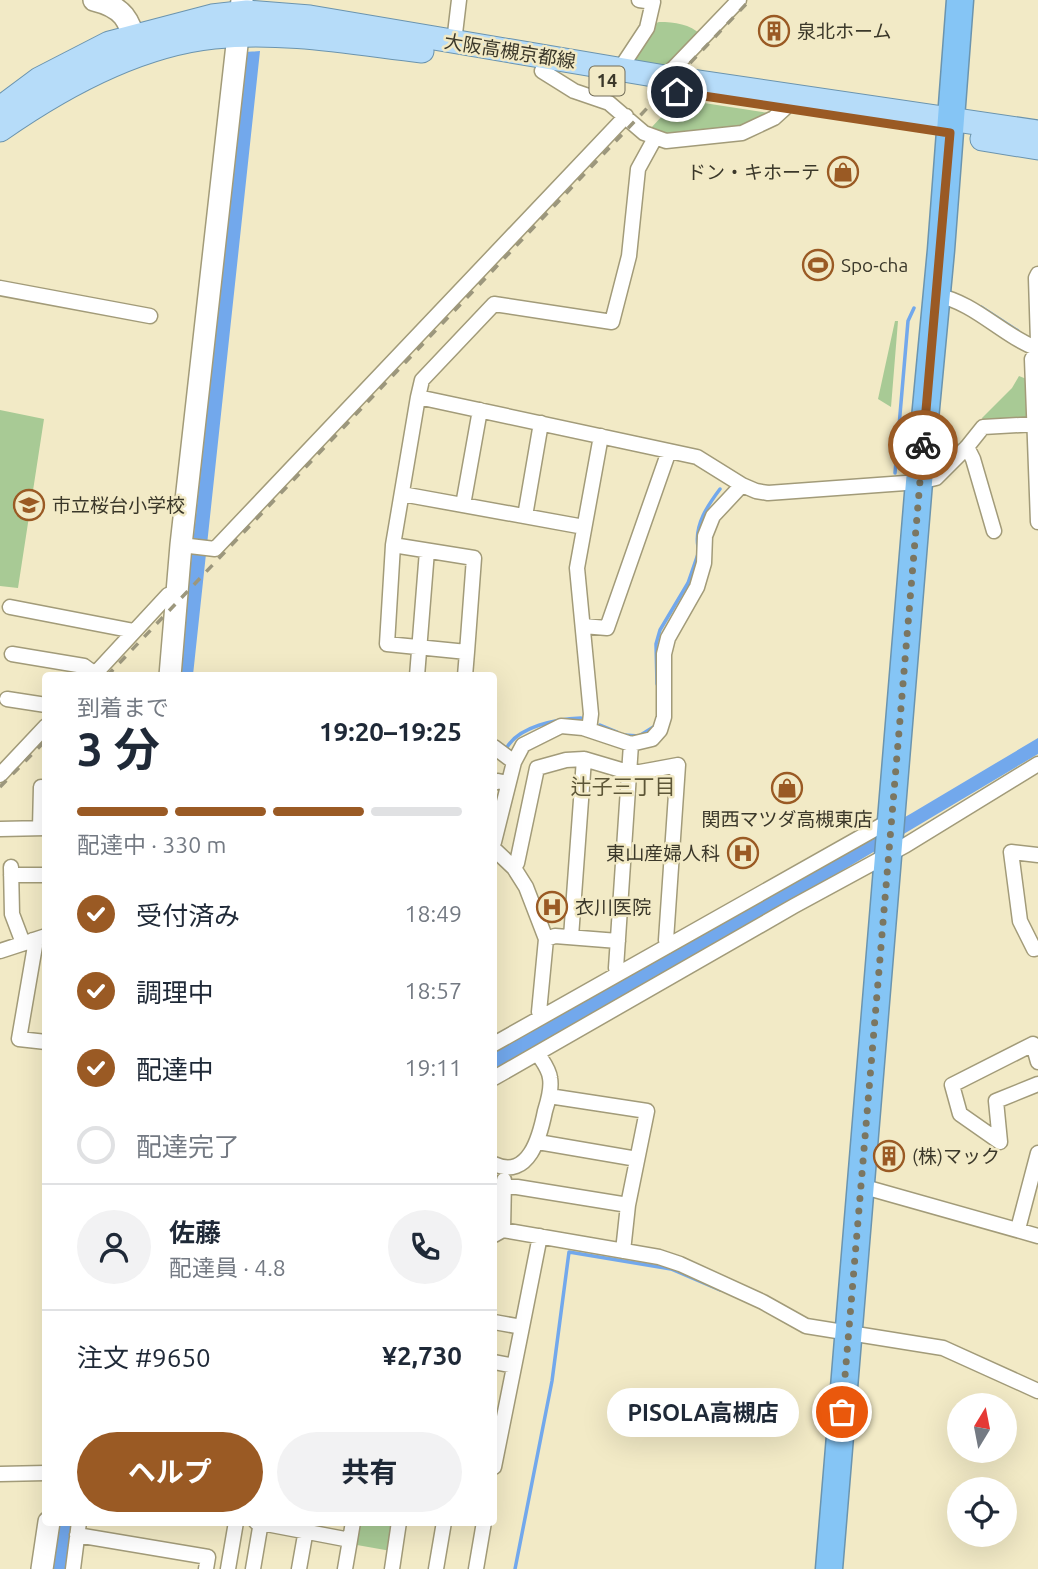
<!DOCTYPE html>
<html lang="ja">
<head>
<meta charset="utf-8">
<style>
	body { margin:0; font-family:Ubuntu,"Noto Sans JP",sans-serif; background:#f2f2f3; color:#1f2937; height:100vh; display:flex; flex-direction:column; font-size:26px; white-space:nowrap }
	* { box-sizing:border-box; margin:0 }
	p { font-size:23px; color:#747a83 }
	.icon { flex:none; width:38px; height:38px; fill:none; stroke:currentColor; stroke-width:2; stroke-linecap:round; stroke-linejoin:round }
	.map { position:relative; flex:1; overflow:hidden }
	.details { position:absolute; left:42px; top:672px; width:455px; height:854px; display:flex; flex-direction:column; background:#fff; border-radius:7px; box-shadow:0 7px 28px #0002 }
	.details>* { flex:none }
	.needle { width:46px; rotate:10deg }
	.buttons { position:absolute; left:947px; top:1393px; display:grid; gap:14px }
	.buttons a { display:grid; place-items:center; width:70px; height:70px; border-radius:50%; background:#fff; box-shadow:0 7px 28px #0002; font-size:35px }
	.pin { position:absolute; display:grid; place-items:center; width:60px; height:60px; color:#fff; margin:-30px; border:4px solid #fff; border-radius:50%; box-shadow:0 2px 7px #0007 }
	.courier { position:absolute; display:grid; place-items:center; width:70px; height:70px; margin:-35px; border:5px solid #9a5a24; border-radius:50%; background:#fff; color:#222; box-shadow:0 2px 9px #0007 }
	.bubble { position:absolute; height:49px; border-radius:24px; background:#fff; box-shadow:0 7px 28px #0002; font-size:23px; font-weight:700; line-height:49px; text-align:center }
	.head em { font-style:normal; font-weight:700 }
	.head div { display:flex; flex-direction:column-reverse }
	.head { display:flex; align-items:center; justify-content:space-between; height:119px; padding:0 35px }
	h1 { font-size:46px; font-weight:700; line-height:52px }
	.bar { display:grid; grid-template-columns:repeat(4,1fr); gap:10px 7px; align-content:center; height:84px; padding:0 35px }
	.bar i { height:9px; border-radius:5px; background:#e0e1e3 }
	.bar .on { background:#9a5a24 }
	.bar p { grid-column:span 4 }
	.line { display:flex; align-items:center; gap:18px; padding:0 35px; border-top:2px solid #e0e1e3 }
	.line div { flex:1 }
	.round { display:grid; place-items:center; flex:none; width:74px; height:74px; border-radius:37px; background:#f2f2f3 }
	ol { padding:0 35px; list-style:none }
	li { display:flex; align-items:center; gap:21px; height:77px }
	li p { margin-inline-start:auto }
	li .icon { padding:7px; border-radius:50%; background:#9a5a24; color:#fff; stroke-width:4 }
	li:last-child { color:#747a83 }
	li i { width:38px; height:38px; border:4px solid #e0e1e3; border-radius:50% }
	.cta { display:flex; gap:14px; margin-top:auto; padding:14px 35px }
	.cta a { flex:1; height:80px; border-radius:42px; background:#9a5a24; color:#fff; font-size:28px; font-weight:700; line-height:80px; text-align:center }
	.cta a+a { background:#f2f2f3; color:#1f2937 }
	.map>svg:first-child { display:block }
	.green { fill:#a8ca95 }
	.water { fill:#72a8ec }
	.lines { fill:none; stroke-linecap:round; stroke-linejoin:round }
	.stream { stroke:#72a8ec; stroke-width:3.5 }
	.street-casing { stroke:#a29b79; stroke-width:17 }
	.secondary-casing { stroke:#a29b79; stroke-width:24 }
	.primary-casing { stroke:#6b94ae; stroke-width:25 }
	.highway-casing { stroke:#6b94ae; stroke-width:29 }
	.street { stroke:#fff; stroke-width:14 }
	.secondary { stroke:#fff; stroke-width:21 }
	.primary { stroke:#b6dcf9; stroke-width:23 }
	.highway { stroke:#85c5f5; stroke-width:26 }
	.rail { stroke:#9c977d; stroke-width:3.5; stroke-dasharray:9 9; stroke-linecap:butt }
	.done { stroke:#7b7661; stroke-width:7; stroke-dasharray:0 12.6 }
	.route { stroke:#9a5a24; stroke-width:9 }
	.labels { text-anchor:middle; stroke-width:5; stroke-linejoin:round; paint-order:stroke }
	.shield { fill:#f2eac6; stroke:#726d59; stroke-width:2 }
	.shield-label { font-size:18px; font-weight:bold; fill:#3b382a }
	.poi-label { font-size:19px; fill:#3b382a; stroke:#f2eac6; text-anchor:start }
	.street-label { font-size:19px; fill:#3b382a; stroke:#f2eac6 }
	.neighbourhood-label { font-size:21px; fill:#5d5637; stroke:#f2eac6 }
</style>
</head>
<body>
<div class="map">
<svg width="1038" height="1569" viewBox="0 0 1038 1569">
	<rect width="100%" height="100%" fill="#f2eac6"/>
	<path class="green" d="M659,22C675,22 690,24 701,35L671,64L661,68L631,61L656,23Z
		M678,99L769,113L746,127L672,137L650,129Z
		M895,321H898L891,407L878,399Z
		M1019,376L1029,380V417L983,420L982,418L1012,388Z
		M0,410L44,419L18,588L0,586Z
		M359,1523H396L391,1551L357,1545Z"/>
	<path class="water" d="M260,51L193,675L179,676L245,52Z
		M1038,738V754L823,882L494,1069V1053L912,813Z
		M60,1523H74L68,1569H53Z"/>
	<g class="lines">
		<path class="stream" d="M981,307L1018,331
			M895,473L908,321L914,308
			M698,547C694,525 708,505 720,489
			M657,684L656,644L660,630L688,583L698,554
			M600,725L617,732
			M624,735L639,736L655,726
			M506,749C518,726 557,719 581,718
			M515,1569L552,1381L569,1252L671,1269L720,1290"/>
		<g class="street-casing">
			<path id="street" d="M454,42L459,0
				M620,69L647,28L653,2L639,0
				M542,71L574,91L609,103L644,133L666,141L742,133L774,118L785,108
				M665,77L739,0
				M655,138L638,169L629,256L612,322L494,304L422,380L418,397L697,457L742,485L756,491L768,493L919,482L936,478L967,447L983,427L1038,424
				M1038,274L1036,278L1038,342
				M0,288L150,316
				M936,295C976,303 1001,335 1038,349
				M1038,349L1032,359L1038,522
				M418,397L393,545L387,644L467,652L465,676
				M967,447L973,459L994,531
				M402,494L584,527
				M463,505L480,410
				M525,516L541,423
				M181,545L215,549L626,116
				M393,545L474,558L467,652
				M10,607L134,631
				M583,626L607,628L669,451
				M12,654L84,666L95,674
				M93,676L168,595L177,592
				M417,676L427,551
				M7,699L46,705
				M589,730L591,714L577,568L601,436
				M494,747L514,762
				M0,775L46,726
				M494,783L498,781L508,783
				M40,828L41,787
				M0,829L46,828
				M494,842L514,762L523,745L561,726L583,728L631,744L652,739L660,730L664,717V654L668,638L697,587L704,563L705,536L713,516L742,485
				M494,849L514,868L526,887L546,939L539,1012L542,1017
				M1038,855L1011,852L1020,921L1034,949L1038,948
				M11,867L12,914L23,943
				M514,868L517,863L537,768L566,760L584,759L628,772H640L678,765L666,940L668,946
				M11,875H46
				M571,937L584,759
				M546,939L555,936L618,941
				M33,940L35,946L19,1039L46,1042
				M0,951L46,936
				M618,972L616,968L631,744
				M494,1044L891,820
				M1038,1062L1033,1044L952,1085L960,1114L1000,1142L996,1101L1038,1084
				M494,1078L794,906L906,845L1038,764
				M549,1096L647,1111L628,1205
				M538,1142L637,1159
				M494,1164C529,1180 540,1136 545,1111C548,1101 552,1089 550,1078C549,1069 543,1062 538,1054
				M861,1186L1038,1236
				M504,1187H517L628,1205L623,1251
				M1018,1229L1038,1153
				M503,1230L659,1257L680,1264L763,1302L806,1326L943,1348L1038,1391
				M494,1235L503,1230L504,1180
				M494,1322L522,1327L540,1236
				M494,1362L514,1366
				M494,1467L522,1327
				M0,1474L46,1473
				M256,1522L350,1540L345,1569
				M77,1535L208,1557L206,1569
				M350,1540L353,1522
				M73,1569L79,1522
				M228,1569L236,1522
				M253,1569L261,1522
				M299,1569L307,1524
				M392,1569L399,1522
				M436,1569L444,1522
				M476,1569L484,1522"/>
		</g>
		<g class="secondary-casing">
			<path id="secondary" d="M94,0C127,8 129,22 139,52
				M170,676L181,545L242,0
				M42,1569L49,1522"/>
		</g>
		<g class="primary-casing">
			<path id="primary" d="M0,108L39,79L109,43L212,16L247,12L310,17L665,77L1038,132
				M0,130C63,86 137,45 214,37C284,30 353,43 422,51
				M982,139L1038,148"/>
		</g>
		<g class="highway-casing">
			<path id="highway" d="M829,1569L919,482L941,250L960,0"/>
		</g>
		<use href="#street" class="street"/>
		<use href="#secondary" class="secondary"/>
		<use href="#primary" class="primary"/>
		<use href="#highway" class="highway"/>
		<path class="rail" d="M107,676L750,0
			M0,787L46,740"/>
	</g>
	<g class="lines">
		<path class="done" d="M842,1412L923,445"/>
		<path class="route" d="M677,92L950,133L923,445"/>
	</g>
	<defs>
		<g id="building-ring" transform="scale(1.575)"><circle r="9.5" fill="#f2eac6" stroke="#9a5a24" stroke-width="1.5"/><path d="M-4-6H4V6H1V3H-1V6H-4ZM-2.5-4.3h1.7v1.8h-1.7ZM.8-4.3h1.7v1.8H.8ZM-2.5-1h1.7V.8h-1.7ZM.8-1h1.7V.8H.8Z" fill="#9a5a24"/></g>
		<g id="shop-ring" transform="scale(1.575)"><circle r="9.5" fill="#f2eac6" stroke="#9a5a24" stroke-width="1.5"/><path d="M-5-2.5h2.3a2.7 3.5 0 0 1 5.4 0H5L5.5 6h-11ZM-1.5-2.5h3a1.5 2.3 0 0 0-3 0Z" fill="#9a5a24"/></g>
		<g id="stadium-ring" transform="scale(1.575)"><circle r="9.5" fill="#f2eac6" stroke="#9a5a24" stroke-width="1.5"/><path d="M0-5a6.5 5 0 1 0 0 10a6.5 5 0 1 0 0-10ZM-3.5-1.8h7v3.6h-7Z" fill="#9a5a24"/></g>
		<g id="school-ring" transform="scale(1.575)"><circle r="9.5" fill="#f2eac6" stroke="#9a5a24" stroke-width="1.5"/><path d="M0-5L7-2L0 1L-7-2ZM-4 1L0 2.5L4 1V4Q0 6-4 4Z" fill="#9a5a24"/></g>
		<g id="hospital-ring" transform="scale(1.575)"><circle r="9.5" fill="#f2eac6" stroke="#9a5a24" stroke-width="1.5"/><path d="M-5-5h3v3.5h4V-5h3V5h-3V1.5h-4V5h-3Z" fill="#9a5a24"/></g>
	</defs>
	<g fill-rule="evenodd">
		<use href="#building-ring" x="774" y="31"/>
		<use href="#shop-ring" x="843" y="172"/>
		<use href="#stadium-ring" x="818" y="265"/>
		<use href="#school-ring" x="29" y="505"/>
		<use href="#shop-ring" x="787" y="788"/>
		<use href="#hospital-ring" x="743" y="853"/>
		<use href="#hospital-ring" x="552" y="907"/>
		<use href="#building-ring" x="889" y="1156"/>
	</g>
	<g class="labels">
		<rect class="shield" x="589.5" y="66.5" width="35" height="29" rx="5"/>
		<g class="shield-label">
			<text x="607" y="87">14</text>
		</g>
		<g class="poi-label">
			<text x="797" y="38">泉北ホーム</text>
			<text x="820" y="179" text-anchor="end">ドン・キホーテ</text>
			<text x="841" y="272">Spo-cha</text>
			<text x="52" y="512">市立桜台小学校</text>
			<text x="787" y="826" text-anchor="middle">関西マツダ高槻東店</text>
			<text x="720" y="860" text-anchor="end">東山産婦人科</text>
			<text x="575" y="914">衣川医院</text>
			<text x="912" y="1163">(株)マック</text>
		</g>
		<g class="street-label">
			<text transform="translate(510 51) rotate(9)" y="7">大阪高槻京都線</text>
		</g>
		<g class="neighbourhood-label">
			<text x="623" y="794">辻子三丁目</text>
		</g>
	</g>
</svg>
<div class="buttons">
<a><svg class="needle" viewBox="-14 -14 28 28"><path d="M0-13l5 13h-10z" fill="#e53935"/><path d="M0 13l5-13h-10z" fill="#747a83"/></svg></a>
<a><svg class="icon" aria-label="locate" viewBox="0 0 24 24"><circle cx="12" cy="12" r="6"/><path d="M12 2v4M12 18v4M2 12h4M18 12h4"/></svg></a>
</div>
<div class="pin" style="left:842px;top:1412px;background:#ea580c"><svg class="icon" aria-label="bag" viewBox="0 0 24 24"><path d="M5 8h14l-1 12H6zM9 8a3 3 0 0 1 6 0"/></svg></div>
<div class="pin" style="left:677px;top:92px;background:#1f2937"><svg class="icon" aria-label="home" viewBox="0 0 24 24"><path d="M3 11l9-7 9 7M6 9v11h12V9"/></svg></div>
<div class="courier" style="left:923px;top:445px"><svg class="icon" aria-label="bike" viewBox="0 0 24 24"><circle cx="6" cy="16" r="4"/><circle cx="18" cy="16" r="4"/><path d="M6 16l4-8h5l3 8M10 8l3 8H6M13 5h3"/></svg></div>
<div class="bubble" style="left:607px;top:1388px;width:192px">PISOLA高槻店</div>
<section class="details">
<div class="head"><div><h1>3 分</h1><p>到着まで</p></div><em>19:20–19:25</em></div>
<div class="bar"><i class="on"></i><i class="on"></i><i class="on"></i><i></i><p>配達中 · 330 m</p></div>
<ol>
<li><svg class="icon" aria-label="check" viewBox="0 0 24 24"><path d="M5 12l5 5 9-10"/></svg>受付済み<p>18:49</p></li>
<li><svg class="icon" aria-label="check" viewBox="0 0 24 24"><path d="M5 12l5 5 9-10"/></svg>調理中<p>18:57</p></li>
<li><svg class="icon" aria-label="check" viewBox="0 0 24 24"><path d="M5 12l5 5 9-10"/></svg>配達中<p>19:11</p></li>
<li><i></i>配達完了</li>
</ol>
<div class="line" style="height:126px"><a class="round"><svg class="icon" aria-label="person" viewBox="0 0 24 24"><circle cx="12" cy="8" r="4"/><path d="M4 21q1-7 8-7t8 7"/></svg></a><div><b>佐藤</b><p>配達員 · 4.8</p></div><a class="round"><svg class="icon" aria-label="phone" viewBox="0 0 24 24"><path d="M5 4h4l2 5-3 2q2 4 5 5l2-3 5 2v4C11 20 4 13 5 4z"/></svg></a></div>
<div class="line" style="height:91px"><div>注文 #9650</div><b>¥2,730</b></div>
<div class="cta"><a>ヘルプ</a><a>共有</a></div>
</section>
</div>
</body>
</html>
